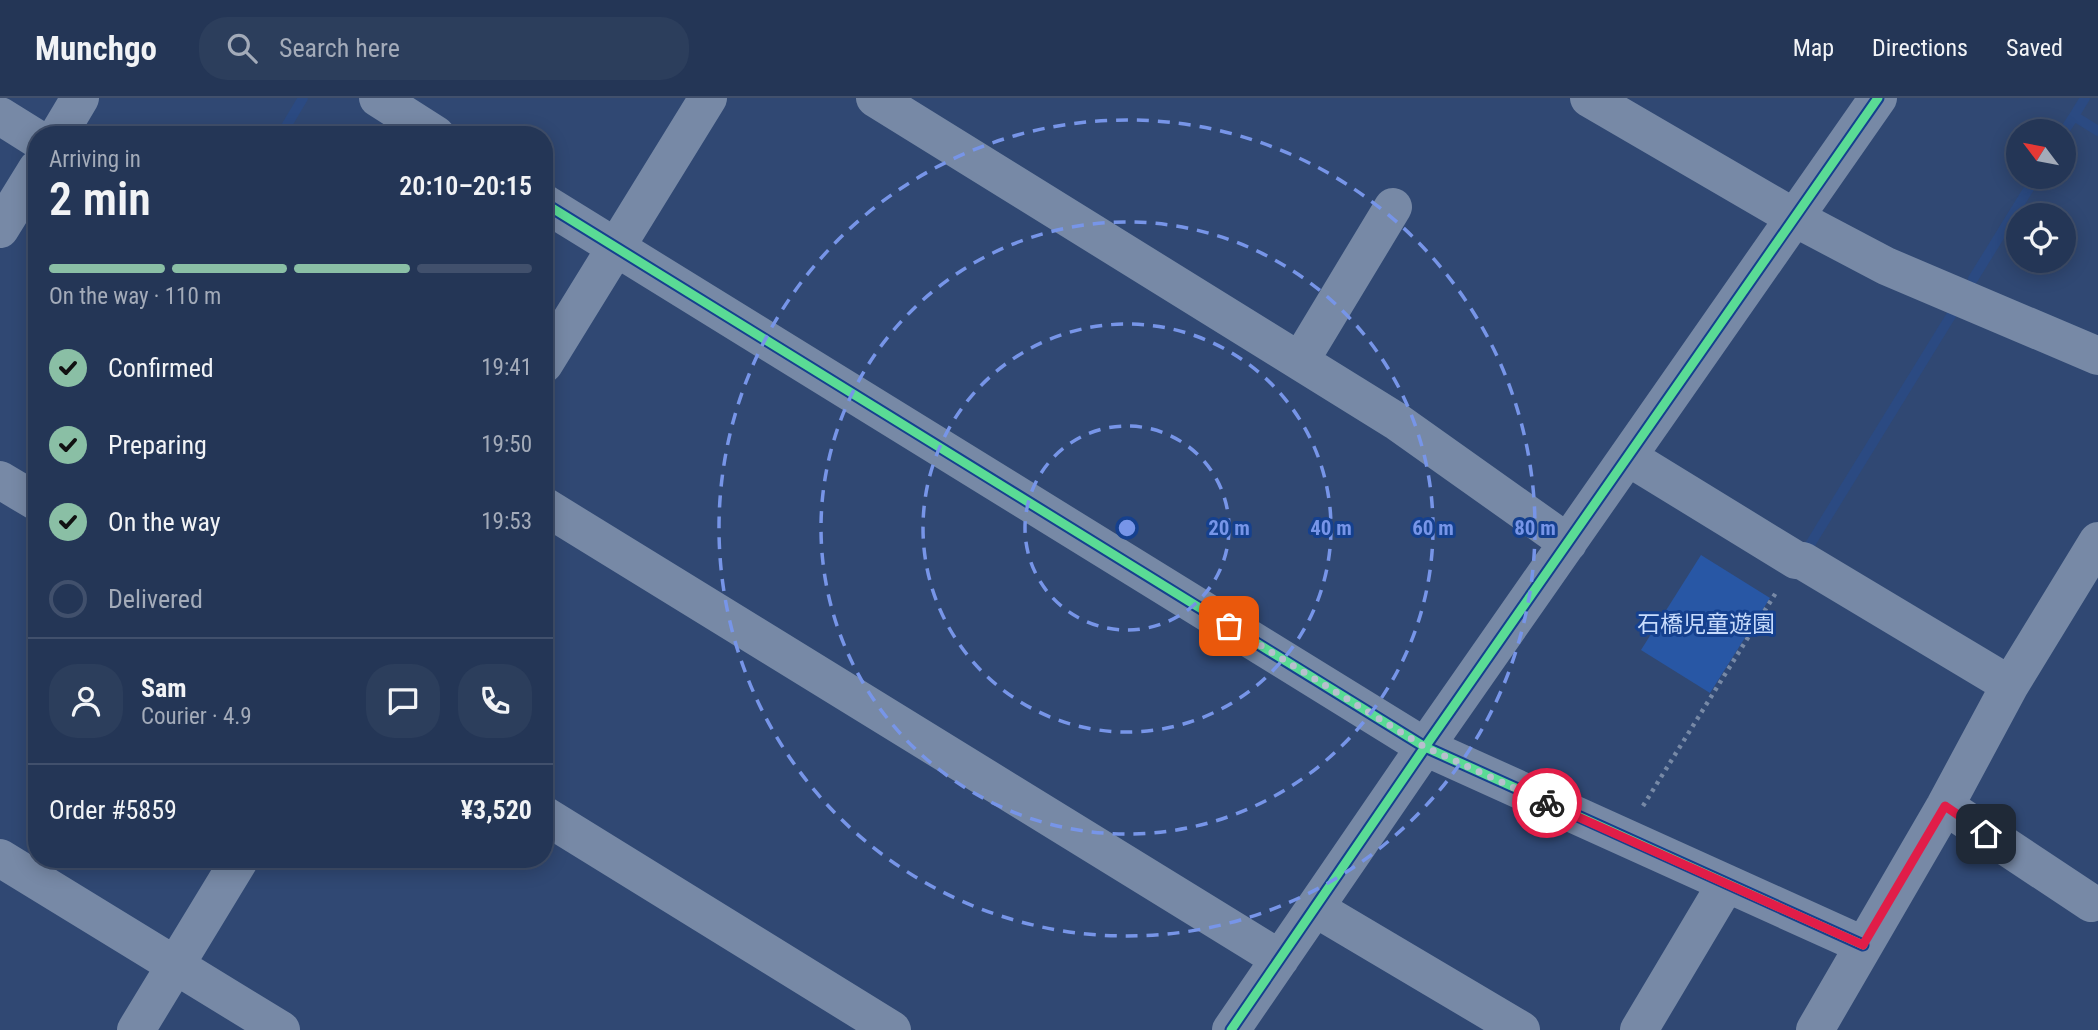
<!DOCTYPE html>
<html lang="en">
<head>
<meta charset="utf-8">
<style>
	body { margin:0; font-family:"Roboto Condensed","Noto Sans JP",sans-serif; background:#2c3e5c; color:#f1f3f6; height:100vh; display:flex; flex-direction:column; font-size:26px; white-space:nowrap }
	* { box-sizing:border-box; margin:0 }
	p { font-size:23px; color:#a3abb9 }
	.icon { flex:none; width:38px; height:38px; fill:none; stroke:currentColor; stroke-width:2; stroke-linecap:round; stroke-linejoin:round }
	.map { position:relative; flex:1; overflow:hidden }
	.panel { position:absolute; left:28px; top:28px; width:525px; height:742px; display:flex; flex-direction:column; background:#243656; border-radius:28px; box-shadow:0 4px 18px #0003,0 0 0 2px #41506c }
	.panel>* { flex:none }
	.needle { width:46px; rotate:302deg }
	.buttons { position:absolute; left:2006px; top:21px; display:grid; gap:14px }
	.buttons a { display:grid; place-items:center; width:70px; height:70px; border-radius:50%; background:#243656; box-shadow:0 4px 18px #0003,0 0 0 2px #41506c; font-size:35px }
	.pin { position:absolute; display:grid; place-items:center; width:60px; height:60px; color:#fff; margin:-30px; border-radius:14px; box-shadow:0 4px 10px #0006 }
	.courier { position:absolute; display:grid; place-items:center; width:70px; height:70px; margin:-35px; border:5px solid #e11d48; border-radius:50%; background:#fff; color:#222; box-shadow:0 2px 9px #0007 }
	.head em { font-style:normal; font-weight:600 }
	.head div { display:flex; flex-direction:column-reverse }
	.head { display:flex; align-items:center; justify-content:space-between; height:119px; padding:0 21px }
	h1 { font-size:46px; font-weight:600; line-height:52px }
	.bar { display:grid; grid-template-columns:repeat(4,1fr); gap:10px 7px; align-content:center; height:84px; padding:0 21px }
	.bar i { height:9px; border-radius:5px; background:#41506c }
	.bar .current { background:#8abfa5 }
	.bar p { grid-column:span 4 }
	.line { display:flex; align-items:center; gap:18px; padding:0 21px; border-top:2px solid #41506c }
	.line div { flex:1 }
	.round { display:grid; place-items:center; flex:none; width:74px; height:74px; border-radius:28px; background:#2c3e5c }
	ol { padding:0 21px; list-style:none }
	li { display:flex; align-items:center; gap:21px; height:77px }
	li p { margin-inline-start:auto }
	li .icon { padding:7px; border-radius:50%; background:#8abfa5; color:#111; stroke-width:4 }
	li:last-child { color:#a3abb9 }
	li i { width:38px; height:38px; border:4px solid #41506c; border-radius:50% }
	header { display:flex; align-items:center; gap:42px; box-sizing:border-box; height:98px; padding:0 35px; background:#243656; border-bottom:2px solid #41506c }
	header strong { font-size:33px }
	nav { display:flex; gap:38px; margin-inline-start:auto; font-size:24px }
	.search { width:490px; height:63px; background:#2c3e5c; display:flex; align-items:center; gap:18px; box-sizing:border-box; padding:0 24px; border-radius:28px; color:#a3abb9; font-size:26px }
	.map>svg:first-child { display:block }
	.green { fill:#2857a5 }
	.lines { fill:none; stroke-linecap:round; stroke-linejoin:round }
	.stream { stroke:#2b4a82; stroke-width:10 }
	.path { stroke:#7789a6; stroke-width:4.5; stroke-dasharray:3.5 5; stroke-linecap:butt }
	.minor { stroke:#7789a6; stroke-width:38 }
	.cycleway-casing { stroke:#15408e; stroke-width:13 }
	.cycleway { stroke:#5adb95; stroke-width:9 }
	.done { stroke:#b7bfce; stroke-width:7; stroke-dasharray:0 12.6 }
	.route { stroke:#e11d48; stroke-width:9 }
	.ring { fill:none; stroke:#7795e8; stroke-width:3.5; stroke-dasharray:12 9 }
	.labels { text-anchor:middle; stroke-width:6; stroke-linejoin:round; paint-order:stroke }
	.park-label { font-size:23px; fill:#c7dbfc; stroke:#15408e }
	.centre { fill:#7795e8; stroke:#15408e; stroke-width:3.5 }
	.ring-label { font-size:21px; text-anchor:middle; font-weight:bold; fill:#7795e8; stroke:#15408e; stroke-width:6; stroke-linejoin:round; paint-order:stroke }
</style>
</head>
<body>
<header>
<strong>Munchgo</strong>
<div class="search"><svg class="icon" aria-label="search" viewBox="0 0 24 24"><circle cx="10" cy="10" r="6"/><path d="M15 15l6 6"/></svg>Search here</div>
<nav><a>Map</a><a>Directions</a><a>Saved</a></nav>
</header>
<div class="map">
<svg width="2098" height="932" viewBox="0 0 2098 932">
	<rect width="100%" height="100%" fill="#304873"/>
	<path class="green" d="M1701,457L1770,500L1710,595L1641,552Z"/>
	<g class="lines">
		<path class="stream" d="M2085,0L2074,18L2098,33
			M2063,35L2074,18
			M281,37L303,0
			M1973,181L2036,79
			M1806,453L1952,216"/>
		<path class="path" d="M1643,708L1777,493"/>
		<path class="minor" d="M378,0L436,37
			M875,0L1396,323L1568,445
			M1589,0L1795,120L1886,168L2098,258
			M0,18L37,41
			M58,37L80,0
			M544,105L1425,649L1863,847
			M0,131L37,71
			M1300,263L1393,109
			M544,266L708,0
			M1628,359L1796,462L1803,463L2010,587
			M0,382L37,404
			M544,408L1280,861
			M1945,708L2091,805
			M544,717L892,932
			M0,760L281,932
			M1315,810L1521,932
			M136,932L240,761
			M1231,932L1425,649L1878,0
			M1639,932L1726,786
			M1815,932L1945,708L2010,587L2098,443"/>
		<g class="cycleway-casing">
			<path id="cycleway" d="M544,105L1425,649L1863,847
				M1231,932L1425,649L1878,0"/>
		</g>
		<use href="#cycleway" class="cycleway"/>
	</g>
	<g class="lines">
		<path class="done" d="M1229,528L1425,649L1547,705"/>
		<path class="route" d="M1547,705L1863,847L1945,708L1986,736"/>
	</g>
	<g class="ring">
		<circle cx="1127" cy="430" r="102"/>
		<circle cx="1127" cy="430" r="204"/>
		<circle cx="1127" cy="430" r="306"/>
		<circle cx="1127" cy="430" r="408"/>
	</g>
	<g class="labels">
		<g class="park-label">
			<text x="1706" y="534">石橋児童遊園</text>
		</g>
	</g>
	<circle cx="1127" cy="430" r="10" class="centre"/>
	<g class="ring-label">
		<text x="1229" y="437">20 m</text>
		<text x="1331" y="437">40 m</text>
		<text x="1433" y="437">60 m</text>
		<text x="1535" y="437">80 m</text>
	</g>
</svg>
<div class="buttons">
<a><svg class="needle" viewBox="-14 -14 28 28"><path d="M0-13l5 13h-10z" fill="#e53935"/><path d="M0 13l5-13h-10z" fill="#a3abb9"/></svg></a>
<a><svg class="icon" aria-label="locate" viewBox="0 0 24 24"><circle cx="12" cy="12" r="6"/><path d="M12 2v4M12 18v4M2 12h4M18 12h4"/></svg></a>
</div>
<div class="pin" style="left:1229px;top:528px;background:#ea580c"><svg class="icon" aria-label="bag" viewBox="0 0 24 24"><path d="M5 8h14l-1 12H6zM9 8a3 3 0 0 1 6 0"/></svg></div>
<div class="pin" style="left:1986px;top:736px;background:#1f2937"><svg class="icon" aria-label="home" viewBox="0 0 24 24"><path d="M3 11l9-7 9 7M6 9v11h12V9"/></svg></div>
<div class="courier" style="left:1547px;top:705px"><svg class="icon" aria-label="bike" viewBox="0 0 24 24"><circle cx="6" cy="16" r="4"/><circle cx="18" cy="16" r="4"/><path d="M6 16l4-8h5l3 8M10 8l3 8H6M13 5h3"/></svg></div>
<section class="panel">
<div class="head"><div><h1>2 min</h1><p>Arriving in</p></div><em>20:10–20:15</em></div>
<div class="bar"><i class="current"></i><i class="current"></i><i class="current"></i><i></i><p>On the way · 110 m</p></div>
<ol>
<li><svg class="icon" aria-label="check" viewBox="0 0 24 24"><path d="M5 12l5 5 9-10"/></svg>Confirmed<p>19:41</p></li>
<li><svg class="icon" aria-label="check" viewBox="0 0 24 24"><path d="M5 12l5 5 9-10"/></svg>Preparing<p>19:50</p></li>
<li><svg class="icon" aria-label="check" viewBox="0 0 24 24"><path d="M5 12l5 5 9-10"/></svg>On the way<p>19:53</p></li>
<li><i></i>Delivered</li>
</ol>
<div class="line" style="height:126px"><a class="round"><svg class="icon" aria-label="person" viewBox="0 0 24 24"><circle cx="12" cy="8" r="4"/><path d="M4 21q1-7 8-7t8 7"/></svg></a><div><b>Sam</b><p>Courier · 4.9</p></div><a class="round"><svg class="icon" aria-label="chat" viewBox="0 0 24 24"><path d="M4 5h16v11H9l-5 4z"/></svg></a><a class="round"><svg class="icon" aria-label="phone" viewBox="0 0 24 24"><path d="M5 4h4l2 5-3 2q2 4 5 5l2-3 5 2v4C11 20 4 13 5 4z"/></svg></a></div>
<div class="line" style="height:91px"><div>Order #5859</div><b>¥3,520</b></div>
</section>
</div>
</body>
</html>
